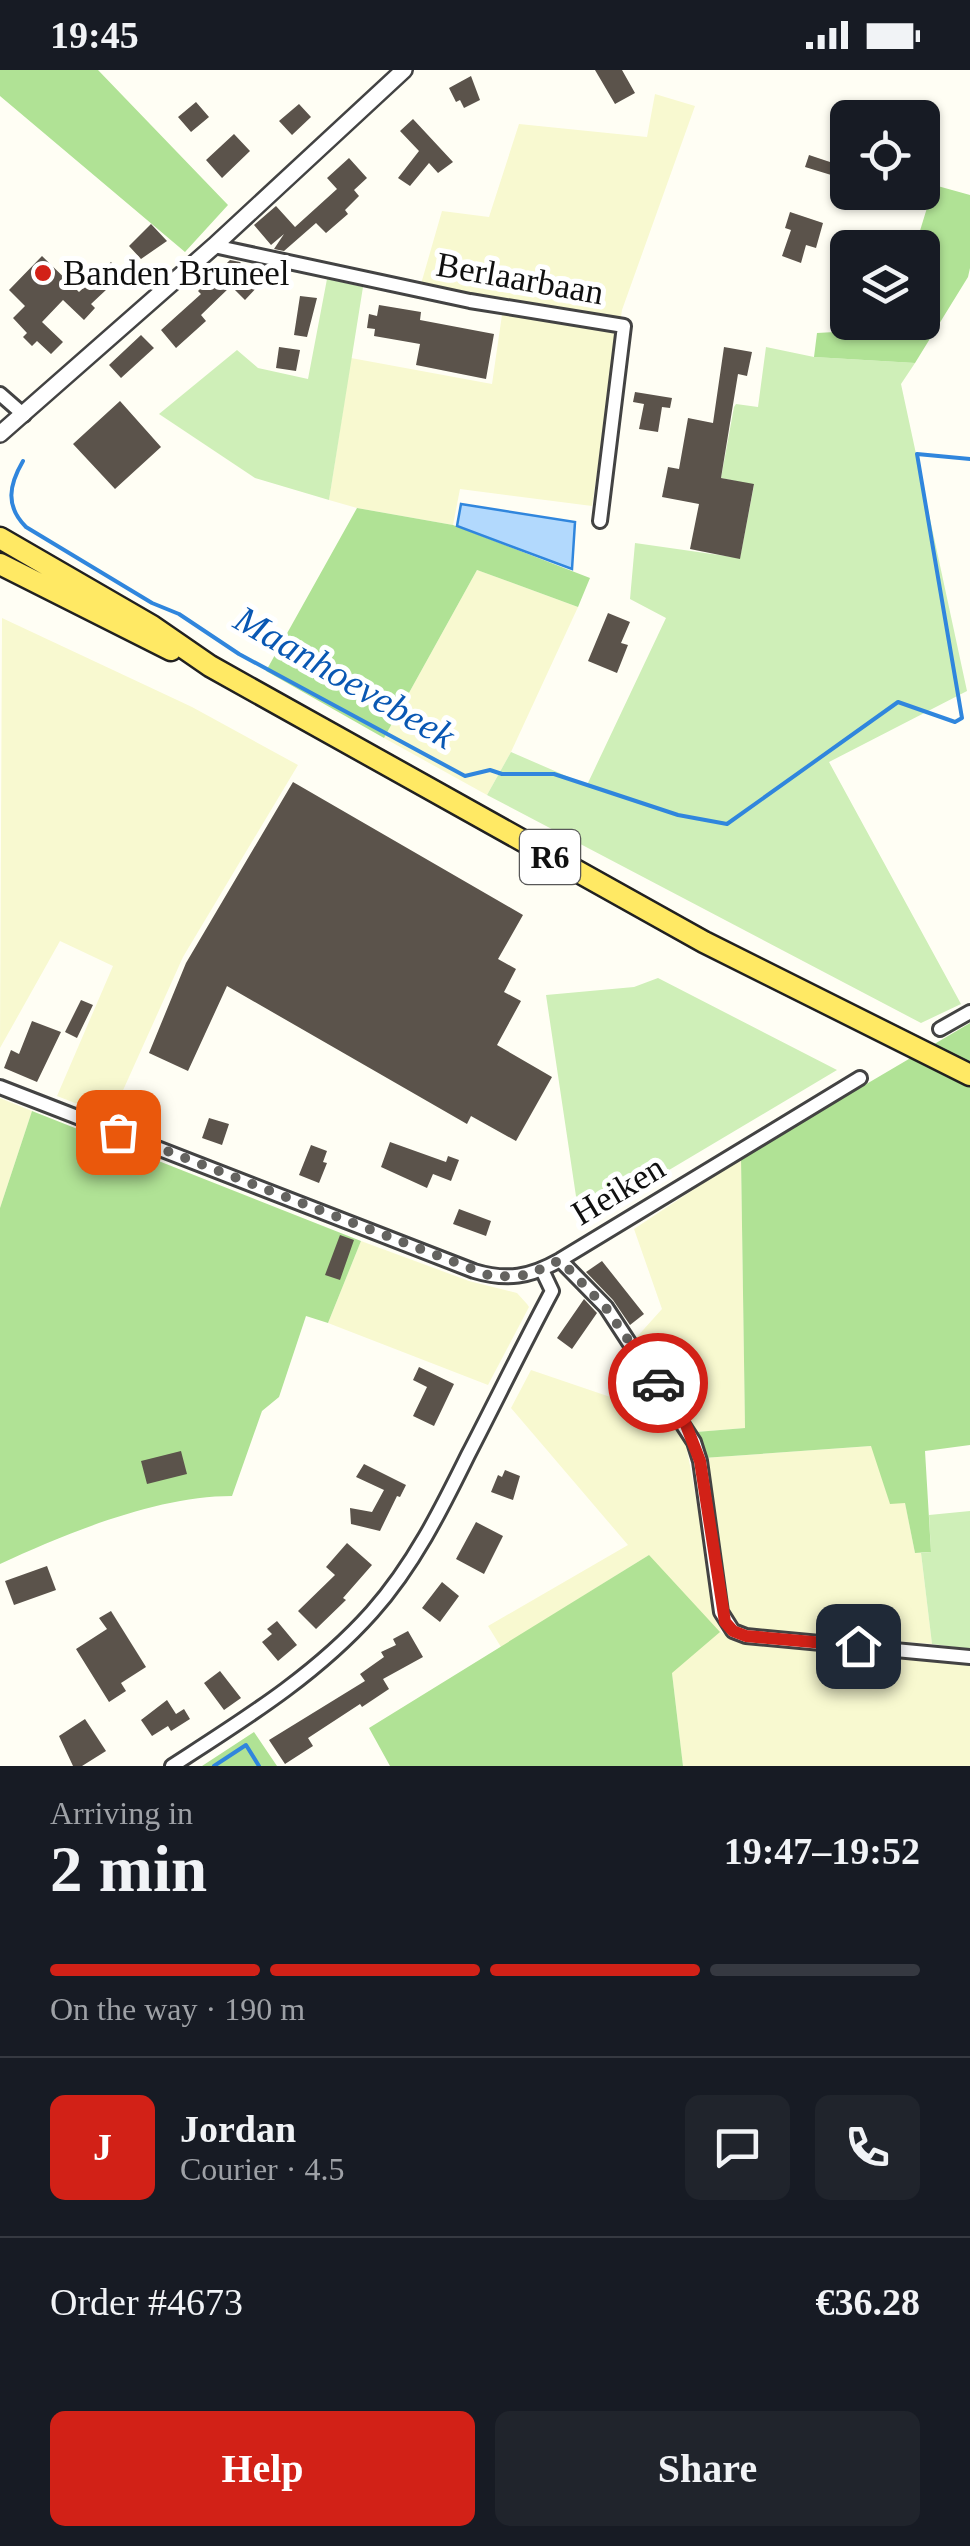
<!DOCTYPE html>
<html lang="en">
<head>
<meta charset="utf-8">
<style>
	body { margin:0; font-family:Georgia,serif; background:#20242c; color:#f1f3f6; height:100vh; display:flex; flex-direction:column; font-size:38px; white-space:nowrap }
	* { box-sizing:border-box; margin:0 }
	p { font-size:32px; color:#9ea1a6 }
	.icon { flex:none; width:55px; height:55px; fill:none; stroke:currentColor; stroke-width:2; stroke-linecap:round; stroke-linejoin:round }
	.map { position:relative; height:1696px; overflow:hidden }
	.side { display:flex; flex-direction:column; background:#171b24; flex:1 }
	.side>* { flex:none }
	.fabs { position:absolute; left:830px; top:30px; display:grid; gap:20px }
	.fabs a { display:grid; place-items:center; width:110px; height:110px; border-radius:15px; background:#171b24; box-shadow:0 2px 8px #0004; font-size:50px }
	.pin { position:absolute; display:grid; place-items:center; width:85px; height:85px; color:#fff; margin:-42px; border-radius:20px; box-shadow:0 5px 15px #0006 }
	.courier { position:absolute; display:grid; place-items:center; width:100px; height:100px; margin:-50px; border:8px solid #d22117; border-radius:50%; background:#fff; color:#222; box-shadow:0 2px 12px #0007 }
	.summary em { font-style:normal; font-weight:600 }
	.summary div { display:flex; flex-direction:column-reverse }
	.summary { display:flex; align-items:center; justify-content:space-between; height:170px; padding:0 50px }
	h1 { font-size:65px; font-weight:600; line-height:75px }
	.bar { display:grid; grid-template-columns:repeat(4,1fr); gap:15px 10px; align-content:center; height:120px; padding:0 50px }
	.bar i { height:12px; border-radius:8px; background:#363941 }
	.bar .on { background:#d22117 }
	.bar p { grid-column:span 4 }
	.line { display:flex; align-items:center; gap:25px; padding:0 50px; border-top:2px solid #363941 }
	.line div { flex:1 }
	.round { display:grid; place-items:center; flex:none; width:105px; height:105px; border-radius:15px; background:#20242c }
	.button { display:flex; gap:20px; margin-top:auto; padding:20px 50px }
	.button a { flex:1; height:115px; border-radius:15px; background:#d22117; color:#fff; font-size:40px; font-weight:600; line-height:115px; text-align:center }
	.button a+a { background:#20242c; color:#f1f3f6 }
	.status { display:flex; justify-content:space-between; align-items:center; height:70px; padding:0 50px; background:#171b24; direction:ltr }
	.status svg { height:28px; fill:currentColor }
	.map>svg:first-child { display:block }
	.farmland { fill:#f8f9d0 }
	.green { fill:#cfefb8 }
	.forest { fill:#b0e295 }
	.water { fill:#b2d9fd; stroke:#3086dd; stroke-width:2.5 }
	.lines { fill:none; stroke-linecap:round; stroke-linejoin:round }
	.stream { stroke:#3086dd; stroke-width:4 }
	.building { fill:#5b534b }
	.minor-casing { stroke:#434343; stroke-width:18 }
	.tertiary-casing { stroke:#434343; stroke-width:20 }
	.primary-casing { stroke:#212121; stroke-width:25 }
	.minor { stroke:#fff; stroke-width:12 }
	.tertiary { stroke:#fff; stroke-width:15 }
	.primary { stroke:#ffe964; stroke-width:20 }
	.done { stroke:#646360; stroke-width:10; stroke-dasharray:0 18 }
	.route { stroke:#d22117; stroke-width:12 }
	.poi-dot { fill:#d22117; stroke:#fff; stroke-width:4 }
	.labels { text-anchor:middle; stroke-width:10; stroke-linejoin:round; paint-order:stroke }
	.shield { fill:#fff; stroke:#585858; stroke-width:2.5 }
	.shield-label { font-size:32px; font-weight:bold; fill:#101010 }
	.poi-label { font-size:35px; fill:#101010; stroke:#fff; text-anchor:start }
	.street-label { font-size:35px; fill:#101010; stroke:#fff }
	.water-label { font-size:38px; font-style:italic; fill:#0957b3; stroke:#fff }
</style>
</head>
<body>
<div class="status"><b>19:45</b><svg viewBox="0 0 49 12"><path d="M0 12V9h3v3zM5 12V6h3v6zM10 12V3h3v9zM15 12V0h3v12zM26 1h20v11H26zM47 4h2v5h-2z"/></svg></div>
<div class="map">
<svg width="970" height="1696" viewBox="0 0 970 1696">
	<rect width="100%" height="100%" fill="#fffef4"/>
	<path class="farmland" d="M655,24L695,36L622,240L592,436L460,419L453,455L357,438L329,430L351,288L492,314L504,231L421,214L442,141L489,147L519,54L647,67Z
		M477,500L578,537L511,682L487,725L384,668Z
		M2,548L192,637L298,695L183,887L111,1047L57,1026L113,896L60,871L0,978Z
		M0,1028L32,1041L0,1138Z
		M741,1088L745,1358L696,1362L635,1269L662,1239L634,1159Z
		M361,1171L469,1211L517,1223L527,1234L529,1237L488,1315L328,1253Z
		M531,1300L628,1333L653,1322L685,1369L721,1562L734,1571L970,1594V1696H683L672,1603L649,1485L501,1577L488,1556L628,1475L511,1338Z
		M872,1376L890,1433L905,1432L915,1483H921L932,1574L746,1559L734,1552L725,1535L703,1388Z"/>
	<path class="green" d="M327,209L363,217L329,430L255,408L159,344L237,280L258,298L308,309Z
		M766,277L814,287L915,293L901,314L967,621L829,692L961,934L921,953L487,725L511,682L587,715L666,548L630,529L635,473L740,488L754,415L721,408L734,337L736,334L758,337Z
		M658,908L837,1000L580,1153L546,925L634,917Z
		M970,1441V1579L932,1574L921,1483L931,1482L929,1445Z"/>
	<path class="forest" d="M0,0H98L228,135L185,182L0,26Z
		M934,115L970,125V198L968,207L915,293L814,287L817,263L888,259L891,253L922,252V178L915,177Z
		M357,438L453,455L590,508L578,537L477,500L384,668L266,601Z
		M970,953V1375L925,1381L931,1482L915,1483L905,1433L890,1434L871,1376L703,1388L696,1362L745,1358L741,1088Z
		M32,1041L361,1171L328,1253L306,1246L279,1327L262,1341L232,1426C157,1426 67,1463 0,1494V1138Z
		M649,1485L720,1562L672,1603L683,1696H390L369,1658Z
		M254,1662L277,1696H202Z"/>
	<path class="water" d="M461,434L575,452L572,499L457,456Z"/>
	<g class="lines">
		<path class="stream" d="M23,391C9,415 5,436 26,457L152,533L179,544L239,584L465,706L490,700L502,704H554L678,745L727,754L898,632L955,652L962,648L917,384L970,389
			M214,1696L246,1675L259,1696"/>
	</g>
	<path class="building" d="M595,0H622L635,23L615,34Z
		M471,6L480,30L464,38L460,30L456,32L449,18Z
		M196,32L209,47L191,62L178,47Z
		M299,34L311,47L292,65L279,51Z
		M413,49L453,92L438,103L429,93L410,116L398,108L419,81L400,61Z
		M234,64L250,81L222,108L206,90Z
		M809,85L845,97L841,108L805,97Z
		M349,88L367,108L354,120L359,126L345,140L348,144L326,163L316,153L284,181L274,179L284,164L271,175L254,155L276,136L295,157L337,119L327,108Z
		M790,142L823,153L816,178L806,175L801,193L782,186L791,160L785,158Z
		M151,154L167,171L141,189L129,176Z
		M42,186L79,222L111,192L122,205L91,234L95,238L84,250L63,230L42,252L63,272L51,284L37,271L32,276L23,267L27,263L13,248L25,236L9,220Z
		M230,190L240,192L261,213L245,230L231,216L201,245L206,251L176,278L161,260L201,224L198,221Z
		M300,226L317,228L307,267L294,265Z
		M379,235L421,242L420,250L494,264L486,309L416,295L420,274L374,266L375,259L367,258L369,244L377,246Z
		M141,265L154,278L121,308L109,295Z
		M279,277L300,280L296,301L276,298Z
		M724,277L752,282L747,306L738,304L721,408L754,414L740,489L690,479L699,434L662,427L668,397L679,399L688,348L713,353Z
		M635,322L672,328L670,338L662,337L658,362L639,359L644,334L633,332Z
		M120,331L161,377L115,419L73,374Z
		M608,543L630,552L621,573L628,575L617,603L588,591Z
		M293,712L523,845L498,889L516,899L504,922L521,931L497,975L552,1007L516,1071L471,1046L467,1054L227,916L188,1001L149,983L186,893Z
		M81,930L93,935L77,968L65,962Z
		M32,951L61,962L37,1012L4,998L11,980L19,984Z
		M209,1048L229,1054L222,1075L202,1068Z
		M390,1072L446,1092L448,1086L459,1090L451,1111L433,1104L427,1118L381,1097Z
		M311,1075L327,1081L323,1092L327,1093L319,1113L299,1105Z
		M459,1139L491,1151L486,1166L453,1154Z
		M340,1165L354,1170L340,1210L325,1205Z
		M602,1191L644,1244L630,1255L613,1230L586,1202Z
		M584,1229L597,1243L572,1279L557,1268Z
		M419,1297L454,1314L434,1356L413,1346L427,1317L413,1310Z
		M181,1381L187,1404L147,1414L141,1391Z
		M364,1394L406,1415L400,1427L397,1426L380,1461L351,1454L350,1438L372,1442L384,1420L356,1407Z
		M505,1400L520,1406L513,1430L491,1422L498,1405L502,1407Z
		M476,1452L503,1466L484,1504L456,1489Z
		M347,1473L372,1495L343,1528L346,1530L316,1559L298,1541L335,1505L326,1497Z
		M47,1496L56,1520L14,1535L5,1511Z
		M442,1512L459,1526L440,1552L422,1538Z
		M111,1541L146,1597L121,1613L126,1621L109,1632L76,1579L107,1559L99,1548Z
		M277,1551L297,1575L278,1591L262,1572L272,1564L267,1559Z
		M408,1561L423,1587L383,1609L389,1619L362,1637L360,1634L308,1668L313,1676L285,1694L269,1670L365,1611L360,1604L384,1587L381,1582L396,1575L393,1569Z
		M220,1601L241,1628L224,1640L204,1613Z
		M167,1630L176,1644L184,1639L190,1649L171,1661L168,1656L152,1666L141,1650Z
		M85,1649L106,1681L82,1696H73L59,1666Z"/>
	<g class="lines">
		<g class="minor-casing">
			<path id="minor" d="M214,176L470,231L624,256L600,451
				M0,324L24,345
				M940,959L970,942
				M0,1017L474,1201C507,1211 530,1207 560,1190L860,1008
				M560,1190L606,1237L694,1372L700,1391L721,1542L733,1561L746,1566L970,1587
				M172,1696C243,1650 315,1606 372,1542C413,1496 441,1440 468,1385C496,1331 523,1275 552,1221L542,1200"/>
		</g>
		<g class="tertiary-casing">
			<path id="tertiary" d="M0,364L214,176L404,0"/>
		</g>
		<g class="primary-casing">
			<path id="primary" d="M0,468L152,556L210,596L704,872L970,1005
				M0,494L171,580"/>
		</g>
		<use href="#minor" class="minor"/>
		<use href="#tertiary" class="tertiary"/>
		<use href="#primary" class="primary"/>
	</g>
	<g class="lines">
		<path class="done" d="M118,1062L493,1207L528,1205L560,1190L606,1238L658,1313"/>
		<path class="route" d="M658,1313L686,1355L700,1391L725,1552L733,1561L746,1566L858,1576"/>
	</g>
	<circle class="poi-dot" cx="43" cy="203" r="10"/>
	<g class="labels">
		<rect class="shield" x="520" y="760" width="60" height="54" rx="8"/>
		<g class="shield-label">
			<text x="550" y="798">R6</text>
		</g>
		<g class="poi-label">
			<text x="63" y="215">Banden Bruneel</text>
		</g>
		<g class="street-label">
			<text transform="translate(520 208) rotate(10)" y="12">Berlaarbaan</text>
			<text transform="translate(618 1120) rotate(-31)" y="12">Heiken</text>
		</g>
		<g class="water-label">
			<text transform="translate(345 607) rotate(30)" y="13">Maanhoevebeek</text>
		</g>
	</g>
</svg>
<div class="fabs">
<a><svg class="icon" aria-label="locate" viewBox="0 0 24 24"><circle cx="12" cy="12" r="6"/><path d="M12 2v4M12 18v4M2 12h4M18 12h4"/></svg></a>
<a><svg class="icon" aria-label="layers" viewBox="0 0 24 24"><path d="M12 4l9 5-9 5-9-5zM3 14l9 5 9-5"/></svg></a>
</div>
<div class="pin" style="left:118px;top:1062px;background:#ea580c"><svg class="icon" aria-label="bag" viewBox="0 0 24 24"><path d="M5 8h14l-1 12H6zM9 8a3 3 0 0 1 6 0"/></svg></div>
<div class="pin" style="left:858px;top:1576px;background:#1f2937"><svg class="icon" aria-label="home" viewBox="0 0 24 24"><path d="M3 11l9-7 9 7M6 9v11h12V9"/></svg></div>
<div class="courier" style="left:658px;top:1313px"><svg class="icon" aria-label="car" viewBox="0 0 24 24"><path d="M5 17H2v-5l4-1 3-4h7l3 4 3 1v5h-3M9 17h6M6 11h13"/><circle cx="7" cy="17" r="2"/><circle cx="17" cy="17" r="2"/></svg></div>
</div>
<section class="side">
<div class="summary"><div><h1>2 min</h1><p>Arriving in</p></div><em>19:47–19:52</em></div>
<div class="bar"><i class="on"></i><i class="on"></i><i class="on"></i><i></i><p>On the way · 190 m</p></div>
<div class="line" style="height:180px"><b class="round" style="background:#d22117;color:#fff">J</b><div><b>Jordan</b><p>Courier · 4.5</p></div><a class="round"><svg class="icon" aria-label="chat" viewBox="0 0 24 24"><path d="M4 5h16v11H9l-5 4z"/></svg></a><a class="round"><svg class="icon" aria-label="phone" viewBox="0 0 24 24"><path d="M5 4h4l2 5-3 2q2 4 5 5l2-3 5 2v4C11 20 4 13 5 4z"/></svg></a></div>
<div class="line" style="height:130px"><div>Order #4673</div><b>€36.28</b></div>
<div class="button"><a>Help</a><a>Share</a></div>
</section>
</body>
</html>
